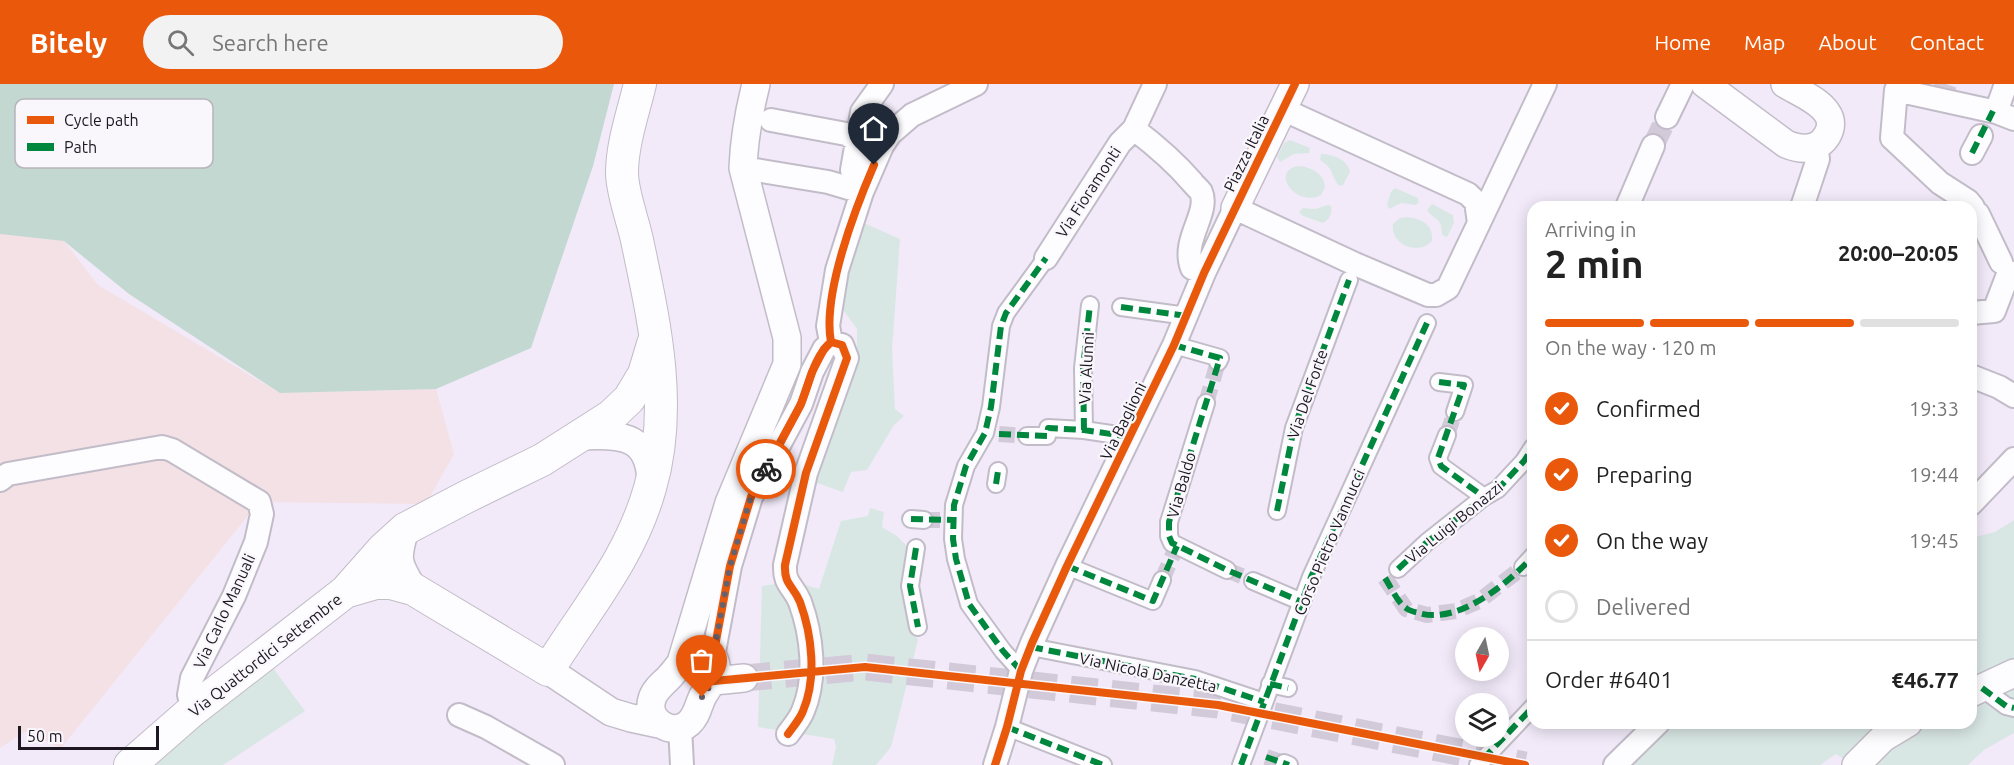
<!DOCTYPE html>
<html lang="en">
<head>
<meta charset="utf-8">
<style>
	body { margin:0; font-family:Ubuntu,sans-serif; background:#f2f2f2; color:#222; height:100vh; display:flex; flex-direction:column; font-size:22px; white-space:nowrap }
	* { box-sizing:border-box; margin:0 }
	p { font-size:20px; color:#767676 }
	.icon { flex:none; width:33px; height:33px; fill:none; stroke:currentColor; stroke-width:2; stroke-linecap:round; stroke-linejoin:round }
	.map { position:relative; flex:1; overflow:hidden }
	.drawer { position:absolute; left:1527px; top:117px; width:450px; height:528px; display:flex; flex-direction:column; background:#fff; border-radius:18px; box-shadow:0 3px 15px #0003 }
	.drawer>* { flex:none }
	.needle { width:39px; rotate:189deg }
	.fabs { position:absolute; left:1455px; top:543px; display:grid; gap:12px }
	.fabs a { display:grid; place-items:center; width:54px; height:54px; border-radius:50%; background:#fff; box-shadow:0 3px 15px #0003; font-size:30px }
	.scale { position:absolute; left:18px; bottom:15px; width:141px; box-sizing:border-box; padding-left:6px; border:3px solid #1c1720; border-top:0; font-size:16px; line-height:21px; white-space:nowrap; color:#1c1720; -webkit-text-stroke:4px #faf7fc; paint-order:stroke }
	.pin { position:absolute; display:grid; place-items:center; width:51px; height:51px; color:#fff; margin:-62px -26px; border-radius:50% 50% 50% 0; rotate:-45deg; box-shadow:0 0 6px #0007 }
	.pin .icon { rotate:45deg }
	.courier { position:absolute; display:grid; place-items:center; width:60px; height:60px; margin:-30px; border:4px solid #ea580c; border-radius:50%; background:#fff; color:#222; box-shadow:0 2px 8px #0007 }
	.overview em { font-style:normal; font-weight:600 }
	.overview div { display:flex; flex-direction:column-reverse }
	.overview { display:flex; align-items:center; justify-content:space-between; height:102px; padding:0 18px }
	h1 { font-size:39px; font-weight:600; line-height:45px }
	.bar { display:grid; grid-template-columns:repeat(4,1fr); gap:9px 6px; align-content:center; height:72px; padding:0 18px }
	.bar i { height:8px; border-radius:4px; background:#e0e0e0 }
	.bar .selected { background:#ea580c }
	.bar p { grid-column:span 4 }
	.line { display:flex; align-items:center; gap:15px; padding:0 18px; border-top:2px solid #e0e0e0 }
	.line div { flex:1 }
	ol { padding:0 18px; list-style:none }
	li { display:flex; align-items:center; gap:18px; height:66px }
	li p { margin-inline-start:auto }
	li .icon { padding:6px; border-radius:50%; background:#ea580c; color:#fff; stroke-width:4 }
	li:last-child { color:#767676 }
	li i { width:33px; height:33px; border:3px solid #e0e0e0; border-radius:50% }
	header { display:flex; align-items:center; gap:36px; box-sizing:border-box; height:84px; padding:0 30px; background:#ea580c; color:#fff }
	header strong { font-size:28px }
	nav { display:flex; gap:33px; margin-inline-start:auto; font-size:21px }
	.search { width:420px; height:54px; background:#f2f2f2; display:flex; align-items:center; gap:15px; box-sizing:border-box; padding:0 21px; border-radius:33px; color:#767676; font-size:22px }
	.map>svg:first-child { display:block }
	.education { fill:#f3e1e5 }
	.green { fill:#d9e7e4 }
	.forest { fill:#c2d8d0 }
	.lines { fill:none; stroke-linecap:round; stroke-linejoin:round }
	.pedestrian-tunnel { stroke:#d2cad8; stroke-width:16; stroke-dasharray:16 8; stroke-linecap:butt }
	.minor-tunnel { stroke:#d2cad8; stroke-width:22; stroke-dasharray:22 11; stroke-linecap:butt }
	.tertiary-tunnel { stroke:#d2cad8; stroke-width:27; stroke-dasharray:27 14; stroke-linecap:butt }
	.pedestrian-casing { stroke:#c2bcc8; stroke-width:20 }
	.minor-casing { stroke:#c2bcc8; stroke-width:26 }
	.tertiary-casing { stroke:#c2bcc8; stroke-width:30 }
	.secondary-casing { stroke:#c2bcc8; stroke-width:34 }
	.pedestrian { stroke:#fdfcfe; stroke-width:16 }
	.minor { stroke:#fdfcfe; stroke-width:22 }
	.tertiary { stroke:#fdfcfe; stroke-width:27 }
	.secondary { stroke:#fdfcfe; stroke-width:32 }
	.quiet { stroke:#00873e; stroke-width:6; stroke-dasharray:12 6; stroke-linecap:butt }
	.cycleway-casing { stroke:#faf7fc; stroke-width:11 }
	.cycleway { stroke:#e8590c; stroke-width:8 }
	.done { stroke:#67616c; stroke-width:6; stroke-dasharray:0 10.8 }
	.route { stroke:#ea580c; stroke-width:8 }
	.labels { text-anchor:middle; stroke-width:4.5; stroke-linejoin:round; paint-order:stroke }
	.street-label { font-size:16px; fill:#1c1720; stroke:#faf7fc }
	.key { fill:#faf7fc; stroke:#b7b4ba; stroke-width:1.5 }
	.key-label { font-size:16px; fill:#1c1720 }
</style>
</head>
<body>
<header>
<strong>Bitely</strong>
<div class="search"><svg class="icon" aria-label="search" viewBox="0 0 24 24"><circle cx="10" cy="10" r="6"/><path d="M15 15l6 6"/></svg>Search here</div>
<nav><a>Home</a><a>Map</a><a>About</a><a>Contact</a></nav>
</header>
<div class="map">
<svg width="2014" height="681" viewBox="0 0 2014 681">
	<rect width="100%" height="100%" fill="#f2eaf9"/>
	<path class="education" d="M0,150L64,157L98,201L280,309L436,305L454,370L426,420L259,418L61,664L25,648L0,664Z"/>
	<path class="green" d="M1290,56L1310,64L1309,69L1294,70L1280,78L1277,73L1284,59Z
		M1321,70C1333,70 1348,76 1350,88L1343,101L1339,102C1330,90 1335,86 1320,76Z
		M1298,82C1311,83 1324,89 1325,103L1321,111C1297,124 1269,88 1298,82Z
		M1395,104L1418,114L1419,118L1416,121L1401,119L1389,125L1387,120L1391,108Z
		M1432,120L1453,131L1454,139L1447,153L1442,151C1442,132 1435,138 1427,126Z
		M1328,121L1331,122C1333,129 1329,136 1323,139L1303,132L1299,128L1303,124L1315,125Z
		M1408,133C1422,135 1434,141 1432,157C1419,172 1390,161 1393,140L1400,134Z
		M857,136L900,155L892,265L895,325L904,332L894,341L867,386L851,388L843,408L814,398L857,269V245L836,216Z
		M870,424L884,428L882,443L897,452L910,465L903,514L918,556L891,663L876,681H832L836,663L834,655L758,643L762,502L793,497L819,505L841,437L868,432Z
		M2014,436V649L1984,666L1968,681H1854L1836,670L1820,681H1622L1671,639H1971V454L1995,448Z
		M270,580L305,627L223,681H141Z"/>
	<path class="forest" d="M0,0H614L593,82L531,264L436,305L280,309L129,210L64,157L0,150Z"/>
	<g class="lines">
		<path class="pedestrian-tunnel" d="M1206,319L1218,278
			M999,350L1027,352
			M1447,351L1455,328
			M924,436H946
			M1227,486L1253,497
			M1385,494L1406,525L1427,531L1456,527L1479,517L1523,483
			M1162,496L1175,466
			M1266,673L1284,679"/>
		<path class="minor-tunnel" d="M1943,9L1946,0
			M1653,62L1667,33"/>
		<path class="tertiary-tunnel" d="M744,594L865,583L1218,621L1525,681"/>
		<g class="pedestrian-casing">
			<path id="pedestrian" d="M1121,223L1187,232
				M1174,261L1220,274L1218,278
				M1439,298L1464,301L1455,328
				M1206,319L1169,438V452L1172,459L1227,486
				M1084,346L1083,284L1090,221
				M1447,351L1438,374L1441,382L1484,413
				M1027,352H1047L1048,344L1084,346L1131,353
				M996,400L998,387
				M1277,427L1294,344L1349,196
				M911,435L924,436
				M916,464L910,502L918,543
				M1067,482L1153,517L1162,496
				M1523,483L1533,472
				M1398,485L1427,458L1484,413L1498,405L1524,377L1533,363
				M1253,497L1302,518
				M1031,563L1195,595L1264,618
				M1021,587L1003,567L969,520L956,475L953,455L954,421L966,382L985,349L991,323L1001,242L1006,229L1046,174
				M1270,600L1288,604
				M1982,604L2006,622L2014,624
				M1007,643L1103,681
				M1284,679L1289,681
				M1241,681L1311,493L1427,239
				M1478,681L1533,623"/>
		</g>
		<g class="minor-casing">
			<path id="minor" d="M1996,28L2006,0
				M1667,33L1683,0
				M771,36L846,50L857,56
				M1134,45C1155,61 1174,77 1192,98C1194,101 1199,105 1201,108C1210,129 1181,156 1192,184L1204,189
				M1972,69L1981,52
				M743,84L828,98L862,108
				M866,99L852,86L862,28L882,0
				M1627,123L1653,62
				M1802,123L1818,75L1816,62
				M1973,123L1968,117L1940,99L1892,54L1896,6L1996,28L2014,35
				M1978,130L2001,178
				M1479,139L1545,0
				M1046,174L1120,59L1134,45L1155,0
				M1971,229L1994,227L2009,188
				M831,258L828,242L837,186L862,108L882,62L890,50L912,31L976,0
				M1971,292L1999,303L2014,312
				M0,396L8,390L162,363L172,366L259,418L262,430L256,458L234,512L192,594L189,611L193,626
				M1971,420L2014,375
				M713,573L730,482L751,413L801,320L812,288L824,265L831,258L842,261L847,274L806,389L785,481C784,501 793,501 800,518C812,551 817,594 803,627C800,635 793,643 788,650
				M459,631L486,643L553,681
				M680,643L682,681
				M995,681L1007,643L1021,587L1032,559L1067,482L1174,261L1204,189L1235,124L1355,180L1428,211H1436L1448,204L1479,139L1476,118L1468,110L1282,25
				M1615,681L1658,639"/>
		</g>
		<g class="tertiary-casing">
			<path id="tertiary" d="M1705,0L1786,60C1793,63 1801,65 1809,64C1824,62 1837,43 1827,29C1819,16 1798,8 1785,0
				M1235,124L1295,0
				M583,352C623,350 651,352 651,401
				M405,445C396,476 397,478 413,505
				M699,567L713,573C721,587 712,598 704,610C698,620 698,631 689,639C672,654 645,636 652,615C655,604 666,598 672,590C683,578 682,572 699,567Z
				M682,575L729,419L787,280V254L743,84C744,55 749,28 756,0
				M548,586L611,628L631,634L659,640
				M714,597L744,594
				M1971,609L2014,589
				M1856,681L1883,654L1908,639"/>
		</g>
		<g class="secondary-casing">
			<path id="secondary" d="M345,508L383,465L405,445L466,413L542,376L611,332L629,315L644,290L653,260
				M130,681L193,626L345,508L376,499H391L413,505L548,586C586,525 630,475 650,404C674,322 654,237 637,156C633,137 622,108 622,89C622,60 633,29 640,0"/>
		</g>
		<use href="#pedestrian" class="pedestrian"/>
		<use href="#minor" class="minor"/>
		<use href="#tertiary" class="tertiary"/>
		<use href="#secondary" class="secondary"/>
		<path class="quiet" d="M1972,69L1993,27
			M1121,223L1187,232
			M1174,261L1220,274L1169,438V452L1172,459L1227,486L1302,518
			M1439,298L1464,301L1438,374L1441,382L1484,413
			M1084,346L1083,284L1090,221
			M999,350L1047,352L1048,344L1084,346L1131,353
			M996,400L998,387
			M1277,427L1294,344L1349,196
			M911,435L953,436
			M916,464L910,502L918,543
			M1067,482L1153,517L1177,462
			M1398,485L1427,458L1484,413L1498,405L1524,377L1533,363
			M1385,494C1391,503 1397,518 1406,524C1409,527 1415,528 1419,529C1458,541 1509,499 1533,472
			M1031,563L1195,595L1264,618
			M1021,587L1003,567L969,520L956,475L953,455L954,421L966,382L985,349L991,323L1001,242L1006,229L1046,174
			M1270,600L1288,604
			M1982,604L2006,622L2014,624
			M1007,643L1103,681
			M1266,673L1289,681
			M1483,675L1533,623
			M1241,681L1311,493L1427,239"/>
		<g class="cycleway-casing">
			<path id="cycleway" d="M713,573L730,482L751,413L801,320L812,288L824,265L831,258L842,261L847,274L806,389L785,481C784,501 793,501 800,518C812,551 817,594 803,627C800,635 793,643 788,650
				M714,597L865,583L1218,621L1525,681
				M995,681L1007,643L1021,587L1032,559L1067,482L1174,261L1204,189L1295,0"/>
		</g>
		<use href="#cycleway" class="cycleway"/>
	</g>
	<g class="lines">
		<path class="done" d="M702,613C711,601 721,588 713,573L730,482L751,413L766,385"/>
		<path class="route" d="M766,385C777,364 789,343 800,322C810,300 812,275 831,258C822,211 855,125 874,81"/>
	</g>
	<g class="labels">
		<g class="street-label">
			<text transform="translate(1246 69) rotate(-64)" y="6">Piazza Italia</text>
			<text transform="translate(1088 108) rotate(-57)" y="6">Via Fioramonti</text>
			<text transform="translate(1086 284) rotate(-87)" y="6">Via Alunni</text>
			<text transform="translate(1307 310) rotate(-71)" y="6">Via Del Forte</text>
			<text transform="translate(1123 337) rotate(-64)" y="6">Via Baglioni</text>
			<text transform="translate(1181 401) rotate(-74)" y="6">Via Baldo</text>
			<text transform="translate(1454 438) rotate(-39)" y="6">Via Luigi Bonazzi</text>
			<text transform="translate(1329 458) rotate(-67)" y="6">Corso Pietro Vannucci</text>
			<text transform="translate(224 527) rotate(-65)" y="6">Via Carlo Manuali</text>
			<text transform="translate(265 571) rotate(-38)" y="6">Via Quattordici Settembre</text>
			<text transform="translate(1148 588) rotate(12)" y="6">Via Nicola Danzetta</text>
		</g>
	</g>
	<rect x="15" y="15" width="198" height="69" rx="9" class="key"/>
	<rect x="27" y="32" width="27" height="8" fill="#e8590c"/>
	<rect x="27" y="59" width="27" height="8" fill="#00873e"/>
	<g class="key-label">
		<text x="64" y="42">Cycle path</text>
		<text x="64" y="69">Path</text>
	</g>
</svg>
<div class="fabs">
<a><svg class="needle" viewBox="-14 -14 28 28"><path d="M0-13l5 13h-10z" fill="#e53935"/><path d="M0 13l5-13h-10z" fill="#767676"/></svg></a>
<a><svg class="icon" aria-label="layers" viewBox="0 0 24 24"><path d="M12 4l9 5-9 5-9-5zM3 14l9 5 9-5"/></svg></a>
</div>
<div class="scale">50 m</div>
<div class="pin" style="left:702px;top:613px;background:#ea580c"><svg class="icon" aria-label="bag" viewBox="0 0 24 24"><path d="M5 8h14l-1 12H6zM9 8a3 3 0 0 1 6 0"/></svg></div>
<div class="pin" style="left:874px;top:81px;background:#1f2937"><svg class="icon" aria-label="home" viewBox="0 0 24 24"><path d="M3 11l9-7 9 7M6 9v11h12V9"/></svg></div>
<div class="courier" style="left:766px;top:385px"><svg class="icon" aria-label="bike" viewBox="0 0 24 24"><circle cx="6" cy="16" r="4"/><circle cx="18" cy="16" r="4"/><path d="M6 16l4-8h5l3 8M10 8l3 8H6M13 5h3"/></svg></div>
<section class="drawer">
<div class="overview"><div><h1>2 min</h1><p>Arriving in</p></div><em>20:00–20:05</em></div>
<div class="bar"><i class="selected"></i><i class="selected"></i><i class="selected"></i><i></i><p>On the way · 120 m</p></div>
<ol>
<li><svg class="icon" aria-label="check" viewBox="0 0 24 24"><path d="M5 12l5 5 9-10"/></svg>Confirmed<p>19:33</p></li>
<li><svg class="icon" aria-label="check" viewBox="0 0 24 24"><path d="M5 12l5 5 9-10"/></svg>Preparing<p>19:44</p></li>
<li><svg class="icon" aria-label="check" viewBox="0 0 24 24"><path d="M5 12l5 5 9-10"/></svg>On the way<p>19:45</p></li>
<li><i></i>Delivered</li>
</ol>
<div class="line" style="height:78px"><div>Order #6401</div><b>€46.77</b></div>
</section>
</div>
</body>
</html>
